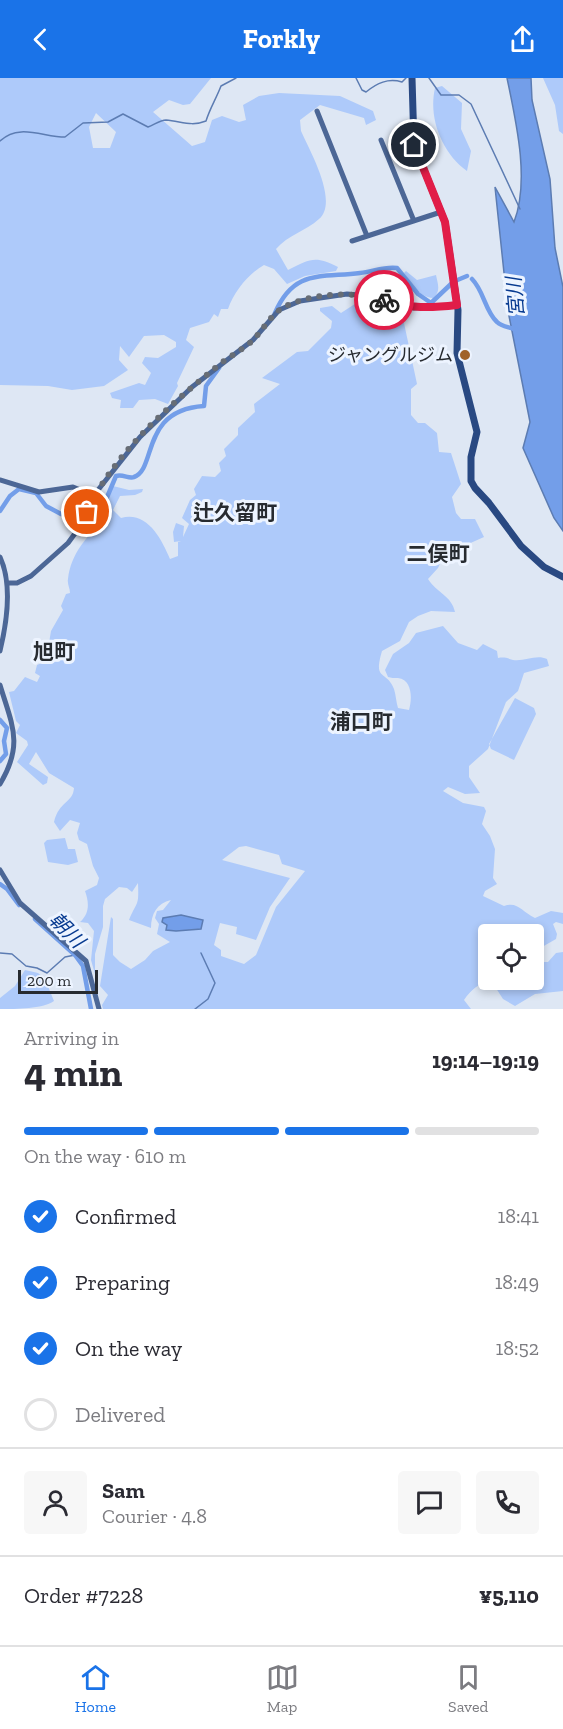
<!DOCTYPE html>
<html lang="en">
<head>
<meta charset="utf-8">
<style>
	body { margin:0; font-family:"Zilla Slab","Noto Sans JP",serif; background:#f7f7f7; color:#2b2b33; height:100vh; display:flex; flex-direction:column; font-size:22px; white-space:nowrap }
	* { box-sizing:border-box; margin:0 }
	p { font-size:20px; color:#7c7c81 }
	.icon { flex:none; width:33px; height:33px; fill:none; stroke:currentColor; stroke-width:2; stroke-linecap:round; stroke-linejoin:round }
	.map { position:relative; height:931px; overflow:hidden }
	.side { display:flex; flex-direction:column; background:#fff; flex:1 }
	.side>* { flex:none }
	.tools { position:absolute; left:478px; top:846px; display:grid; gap:12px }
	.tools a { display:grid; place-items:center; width:66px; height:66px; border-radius:6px; background:#fff; box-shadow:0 3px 9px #0003; font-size:30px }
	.scale { position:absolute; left:18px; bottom:15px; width:80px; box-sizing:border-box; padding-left:6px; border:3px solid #272b30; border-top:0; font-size:16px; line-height:21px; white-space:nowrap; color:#272b30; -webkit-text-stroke:4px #edf4ff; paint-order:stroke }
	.pin { position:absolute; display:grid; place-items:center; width:51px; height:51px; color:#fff; margin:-26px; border:3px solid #fff; border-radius:50%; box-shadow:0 2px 6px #0007 }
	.courier { position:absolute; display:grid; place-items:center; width:60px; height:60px; margin:-30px; border:4px solid #e11d48; border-radius:50%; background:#fff; color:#222; box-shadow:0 2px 8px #0007 }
	.headline em { font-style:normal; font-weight:800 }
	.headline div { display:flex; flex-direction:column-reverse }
	.headline { display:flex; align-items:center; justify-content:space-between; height:102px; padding:0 24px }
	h1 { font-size:39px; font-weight:800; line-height:45px }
	.bar { display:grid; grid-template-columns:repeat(4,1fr); gap:9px 6px; align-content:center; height:72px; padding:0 24px }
	.bar i { height:8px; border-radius:4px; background:#e1e1e2 }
	.bar .on { background:#1a73e8 }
	.bar p { grid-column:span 4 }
	.line { display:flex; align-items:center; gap:15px; padding:0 24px; border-top:2px solid #e1e1e2 }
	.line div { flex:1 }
	.round { display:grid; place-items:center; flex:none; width:63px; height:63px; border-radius:6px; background:#f7f7f7 }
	ol { padding:0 24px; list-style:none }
	li { display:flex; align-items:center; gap:18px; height:66px }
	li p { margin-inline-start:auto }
	li .icon { padding:6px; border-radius:50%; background:#1a73e8; color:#fff; stroke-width:4 }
	li:last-child { color:#7c7c81 }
	li i { width:33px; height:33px; border:3px solid #e1e1e2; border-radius:50% }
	header { display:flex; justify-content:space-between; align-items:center; height:78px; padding:0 24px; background:#1a73e8; color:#fff; font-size:27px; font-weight:800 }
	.dock { display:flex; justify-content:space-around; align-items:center; height:84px; border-top:2px solid #e1e1e2; background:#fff; font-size:16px; color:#7c7c81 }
	.dock a { display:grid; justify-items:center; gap:3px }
	.dock .on { color:#1a73e8 }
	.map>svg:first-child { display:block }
	.green { fill:#aecafa; fill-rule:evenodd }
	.water { fill:#739ee9; stroke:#5c7cb2; stroke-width:1.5 }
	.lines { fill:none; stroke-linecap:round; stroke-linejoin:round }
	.stream { stroke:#5c7cb2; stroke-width:1.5 }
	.river { stroke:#739ee9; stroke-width:4.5 }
	.secondary { stroke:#4c6796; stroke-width:5 }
	.primary { stroke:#294982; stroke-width:7 }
	.done { stroke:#676d75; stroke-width:6; stroke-dasharray:0 10.8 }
	.route { stroke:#e11d48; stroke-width:8 }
	.poi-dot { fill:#a06229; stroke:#edf4ff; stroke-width:2 }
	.labels { text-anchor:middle; stroke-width:6; stroke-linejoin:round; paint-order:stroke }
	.poi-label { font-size:18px; fill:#272b30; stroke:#edf4ff; text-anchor:end }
	.water-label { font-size:20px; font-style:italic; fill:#073a90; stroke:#edf4ff }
	.quarter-label { font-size:21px; font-weight:bold; fill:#272b30; stroke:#edf4ff }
</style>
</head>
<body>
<header><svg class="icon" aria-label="back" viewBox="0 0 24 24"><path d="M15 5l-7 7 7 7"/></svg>Forkly<svg class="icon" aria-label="share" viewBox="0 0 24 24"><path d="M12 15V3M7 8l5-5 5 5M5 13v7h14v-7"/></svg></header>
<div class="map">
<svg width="563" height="931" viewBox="0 0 563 931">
	<rect width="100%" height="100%" fill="#dee7f4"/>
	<path class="green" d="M0,0H211L190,26L183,27L169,22L153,34L192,68L205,64L212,42L222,38L239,44L246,42L243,27L259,18L279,15L340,18L373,33L376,42L366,47L364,40L320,27L300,42L301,53C310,73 339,124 319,141C306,153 288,157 276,171L288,192C310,181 315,177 338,189L336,193L305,198L287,206L274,191L264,187C248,196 234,214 228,231H221L218,239L214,236L209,244L190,250L186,262L194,269L177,305L178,308L168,326L155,321L139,322L133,330H120L121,322L112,320L110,315L139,305L145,307L151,295L142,285L145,279L158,280L176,269V264L164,257L144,258L129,279L120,268L119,282L128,292L104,308L72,312L48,308L0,307ZM96,35L116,54L110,70H93L89,49Z
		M543,0H563V56L559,53L555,27Z
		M442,8L462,25L461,51L471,73L467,93C442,75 428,40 435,10Z
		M406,193L417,202L436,197C438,207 441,213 433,220C419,219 412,206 404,195Z
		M364,220L401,231L417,306L411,311V337L418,345H425L437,355L439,374L451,375L461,406L452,419L456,435L461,441H475L484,459L466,467L448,469L438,490L428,501C436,514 452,518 455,534L431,533L418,538L409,544L400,563L382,573C373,604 386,591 394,611C396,617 396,624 398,630L409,632C412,622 413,602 398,600C394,600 391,600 388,599L385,592L393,576L409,565L416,555L443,548L458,565L477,572L483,566L497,573L498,580C504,579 507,580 513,582C524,584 536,576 547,581L549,588L524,595L518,613L506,624L488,671L469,688V699L480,715L465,716L448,709L443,713L463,725L484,729L486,733L482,746L490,758L495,771L493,800L497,806L485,813L483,818L504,828C518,823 522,834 535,840L551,833L563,835V846L556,844L553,846L557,856L556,861L542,869L541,878L534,875V856H489V902H534V884H548L556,875L563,874V913L535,916L515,928L503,921L492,904C479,904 471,912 464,922L471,931H103L102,927L108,917L100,908L111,839L113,841V877L120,884L131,891L145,882L153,873L170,864L157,856L159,846L155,840L157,833L163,832L171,822C157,825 151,836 151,850L129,842C137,822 139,830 138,805L132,814L127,810L119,809L105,821L103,828V849L95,876V896L91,882L94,853L88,845L80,844C90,835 89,824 85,813L97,807L99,800L93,788L87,766L79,762L77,755L80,745L70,742L60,753L54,744C59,723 73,725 74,710L49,695L36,674L29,686L48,699L47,705L43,707L17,684L28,667L27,663L16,655L20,647L16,643L9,614L14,613L25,599L37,604L40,598L35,595L37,587L46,583L51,553L63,532L61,528L66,516L70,515C70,510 67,506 68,501C71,475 87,459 104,441L100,437L103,433L113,408L129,412L143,411L142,414L135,417L120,418L113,432L121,440C147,433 161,460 170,481L178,478V464L181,463L174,464L173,454L176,445L184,448L183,459L189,446L182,440L190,422L196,417L194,411L202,398L215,399L221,393L219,385L226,378L224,371L238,357V350L255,334L254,326L280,306L262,300L297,274L308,273L331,250L332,243L320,233V230L332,228L341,235ZM246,768L279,777L282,786L305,793L276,829L256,877L244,886L221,878V872L214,867L220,845L237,849L236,856L256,862L270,829L290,800L222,782L239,769Z
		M515,620L534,630L536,636L514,682L491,671L489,666Z
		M65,760L68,771H75L78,784L68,787L48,784L44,765L47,762Z
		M25,892L38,895L45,901L54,923C42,931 17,931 0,931V920L15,908Z"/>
	<path class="water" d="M507,0H531L532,22L550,101L555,170L563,209V453L554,440L523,370L530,344L508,233L495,109L514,144C530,103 516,43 507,0Z
		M181,837L203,842L201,851L176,853L166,852L167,847L162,844L163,840Z"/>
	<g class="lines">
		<path class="stream" d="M356,0L362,12L366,14C377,5 388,0 402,4L406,0
			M429,0L441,17H459L471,26L520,131
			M0,63C19,45 43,59 65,59L83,45L108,44L123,36L148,49C154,47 160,42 166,42C181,43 191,49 206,43C210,30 216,21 221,8L236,0
			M0,875L12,876L26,888L37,890L47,895L65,879L75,877
			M195,931L208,921L215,905L201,875"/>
		<path class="river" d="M472,201C484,213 485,233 497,244C502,249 510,249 516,252
			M455,203L467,198
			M275,235C294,191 321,200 360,195C372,194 385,188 397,190L418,216L431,225L451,206
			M0,433L10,418L19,411L36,415L46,428L61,436L81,441
			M87,439L102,431L116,398C123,396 129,401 134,399C157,391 140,332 204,328L206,308L219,290
			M0,642L7,650L4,663L6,676L0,683
			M0,806L7,811L19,827
			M35,841L75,877L83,888L91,931"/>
		<path class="secondary" d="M317,33L367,158
			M381,62L414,143
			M352,163L441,134
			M0,402L39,414L73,409L95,418
			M0,479C13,507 7,544 0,573
			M7,505H17L31,498L68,465L79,450L98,412L140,359L192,309L253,262L279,232L300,223L347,216L370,218L414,230L457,227
			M0,607C12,647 24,666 0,706
			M0,792L20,825L86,883L99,931"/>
		<path class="primary" d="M412,0L414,67L445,144L458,232L457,275L477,354L471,379V403L475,410L489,425L521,468L544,489L563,499"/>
	</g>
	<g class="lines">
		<path class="done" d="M87,434C112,378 167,329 214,291C225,281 239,274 251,264C263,253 270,236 286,228C313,215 356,213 384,222"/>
		<path class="route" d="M384,222C410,231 431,230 457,227L445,144L414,67"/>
	</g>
	<circle class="poi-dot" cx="465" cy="277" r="6"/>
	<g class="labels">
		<g class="poi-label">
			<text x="453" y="283">ジャングルジム</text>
		</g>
		<g class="water-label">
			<text transform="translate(515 219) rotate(-95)" y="7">宮川</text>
			<text transform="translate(67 852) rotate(45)" y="7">朝川</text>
		</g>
		<g class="quarter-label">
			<text x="235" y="442">辻久留町</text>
			<text x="438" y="483">二俣町</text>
			<text x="54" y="581">旭町</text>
			<text x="361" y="651">浦口町</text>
		</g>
	</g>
</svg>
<div class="tools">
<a><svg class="icon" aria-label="locate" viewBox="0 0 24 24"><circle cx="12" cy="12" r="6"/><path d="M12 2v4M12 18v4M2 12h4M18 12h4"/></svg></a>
</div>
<div class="scale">200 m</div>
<div class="pin" style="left:87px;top:434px;background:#ea580c"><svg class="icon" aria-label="bag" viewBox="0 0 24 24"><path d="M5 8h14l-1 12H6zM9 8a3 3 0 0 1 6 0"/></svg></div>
<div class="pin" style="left:414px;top:67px;background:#1f2937"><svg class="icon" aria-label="home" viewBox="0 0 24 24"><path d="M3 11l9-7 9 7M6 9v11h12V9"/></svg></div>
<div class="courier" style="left:384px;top:222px"><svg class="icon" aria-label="bike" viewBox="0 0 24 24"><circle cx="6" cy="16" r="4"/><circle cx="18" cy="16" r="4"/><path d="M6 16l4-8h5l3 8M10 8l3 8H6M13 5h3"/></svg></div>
</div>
<section class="side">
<div class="headline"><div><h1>4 min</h1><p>Arriving in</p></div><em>19:14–19:19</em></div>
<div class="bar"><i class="on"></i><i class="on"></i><i class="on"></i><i></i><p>On the way · 610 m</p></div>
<ol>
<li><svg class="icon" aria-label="check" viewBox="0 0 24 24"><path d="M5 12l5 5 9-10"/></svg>Confirmed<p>18:41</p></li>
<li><svg class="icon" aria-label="check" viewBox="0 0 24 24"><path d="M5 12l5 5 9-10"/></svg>Preparing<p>18:49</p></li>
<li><svg class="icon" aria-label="check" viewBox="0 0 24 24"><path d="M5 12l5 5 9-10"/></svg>On the way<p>18:52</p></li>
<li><i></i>Delivered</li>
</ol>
<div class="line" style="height:108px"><a class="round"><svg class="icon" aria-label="person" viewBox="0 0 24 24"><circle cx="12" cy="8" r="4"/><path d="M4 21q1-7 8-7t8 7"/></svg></a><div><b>Sam</b><p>Courier · 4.8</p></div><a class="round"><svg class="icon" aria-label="chat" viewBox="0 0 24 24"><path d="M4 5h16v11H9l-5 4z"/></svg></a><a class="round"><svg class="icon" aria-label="phone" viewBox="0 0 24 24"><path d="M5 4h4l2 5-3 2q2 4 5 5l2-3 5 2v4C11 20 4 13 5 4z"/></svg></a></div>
<div class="line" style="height:78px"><div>Order #7228</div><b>¥5,110</b></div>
</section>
<nav class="dock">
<a class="on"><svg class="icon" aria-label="home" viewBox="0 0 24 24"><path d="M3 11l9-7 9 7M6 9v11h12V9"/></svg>Home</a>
<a><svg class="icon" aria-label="map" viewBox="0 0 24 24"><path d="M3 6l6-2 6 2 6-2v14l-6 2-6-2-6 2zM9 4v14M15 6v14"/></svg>Map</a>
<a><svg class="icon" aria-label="saved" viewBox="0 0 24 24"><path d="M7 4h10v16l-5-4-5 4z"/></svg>Saved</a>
</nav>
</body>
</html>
